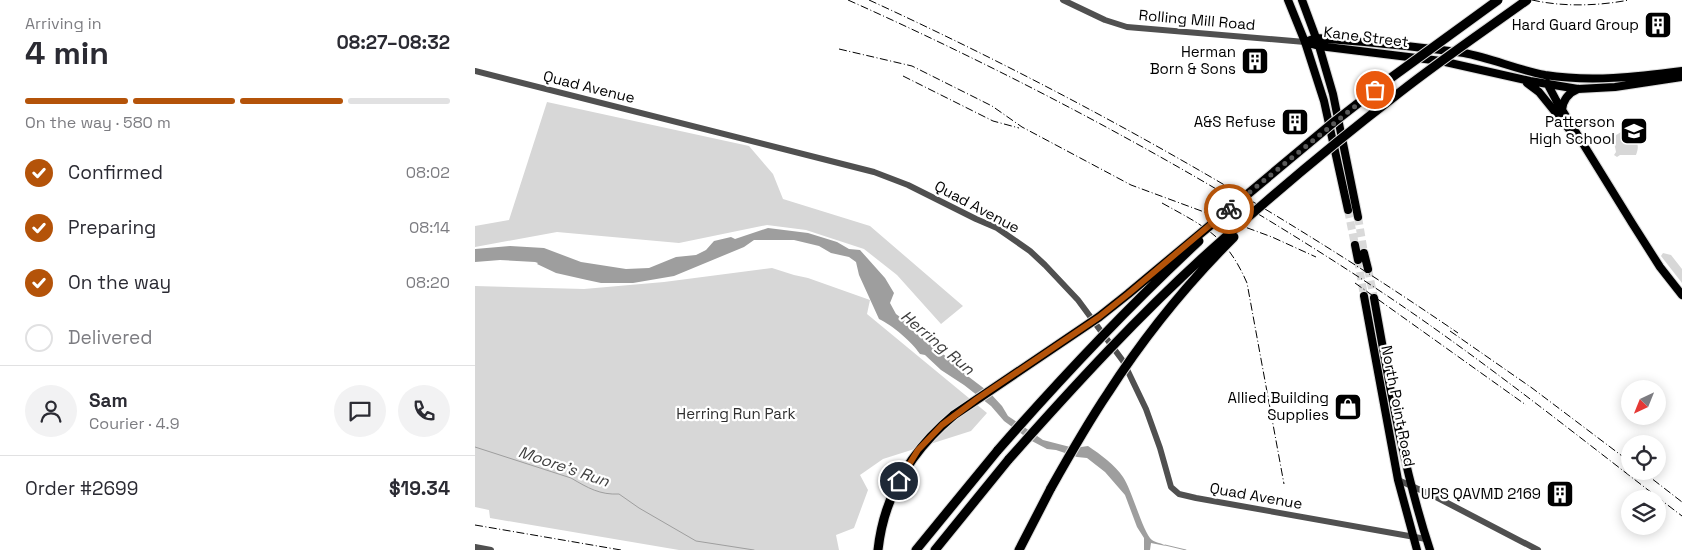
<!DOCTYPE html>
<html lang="en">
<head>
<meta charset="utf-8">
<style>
	body { margin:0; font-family:"Space Grotesk",sans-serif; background:#f2f2f3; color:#2b2b33; height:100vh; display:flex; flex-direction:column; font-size:19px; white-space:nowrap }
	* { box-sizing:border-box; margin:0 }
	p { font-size:16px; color:#7c7c81 }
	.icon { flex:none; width:28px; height:28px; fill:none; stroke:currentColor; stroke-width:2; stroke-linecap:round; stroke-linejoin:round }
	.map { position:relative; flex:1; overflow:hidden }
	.sheet { display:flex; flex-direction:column; background:#fff; width:475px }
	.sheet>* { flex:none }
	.needle { width:32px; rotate:223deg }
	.controls { position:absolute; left:1146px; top:380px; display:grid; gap:10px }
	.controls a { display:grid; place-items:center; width:45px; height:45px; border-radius:50%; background:#fff; box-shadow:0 2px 12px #0003; font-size:25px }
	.pin { position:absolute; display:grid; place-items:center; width:42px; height:42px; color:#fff; margin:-21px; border:2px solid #fff; border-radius:50%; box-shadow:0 1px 5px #0007 }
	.courier { position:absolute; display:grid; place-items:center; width:50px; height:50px; margin:-25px; border:4px solid #b45309; border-radius:50%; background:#fff; color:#222; box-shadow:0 1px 6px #0007 }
	.headline em { font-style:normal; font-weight:600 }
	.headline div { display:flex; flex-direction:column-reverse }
	.headline { display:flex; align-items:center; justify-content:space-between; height:85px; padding:0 25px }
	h1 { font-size:32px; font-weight:600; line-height:38px }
	.bar { display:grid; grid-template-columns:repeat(4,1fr); gap:8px 5px; align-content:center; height:60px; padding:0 25px }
	.bar i { height:6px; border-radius:4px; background:#e1e1e2 }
	.bar .active { background:#b45309 }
	.bar p { grid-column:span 4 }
	.line { display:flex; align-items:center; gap:12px; padding:0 25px; border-top:1px solid #e1e1e2 }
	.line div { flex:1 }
	.round { display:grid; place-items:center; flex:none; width:52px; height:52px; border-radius:26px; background:#f2f2f3 }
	ol { padding:0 25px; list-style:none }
	li { display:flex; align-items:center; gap:15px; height:55px }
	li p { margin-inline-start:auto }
	li .icon { padding:5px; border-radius:50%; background:#b45309; color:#fff; stroke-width:4 }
	li:last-child { color:#7c7c81 }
	li i { width:28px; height:28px; border:2px solid #e1e1e2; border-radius:50% }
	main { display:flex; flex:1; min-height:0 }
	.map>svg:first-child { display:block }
	.green { fill:#d7d7d7 }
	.water { fill:#9e9e9e }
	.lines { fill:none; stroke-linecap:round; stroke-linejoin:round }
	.stream { stroke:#9e9e9e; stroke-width:1 }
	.major-tunnel { stroke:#d9d9d9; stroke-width:8; stroke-dasharray:8 4; stroke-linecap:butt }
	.major-casing { stroke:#dbdbdb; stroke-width:10 }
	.highway-casing { stroke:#dbdbdb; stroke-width:11 }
	.minor { stroke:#505050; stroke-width:6 }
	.major { stroke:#000; stroke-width:8 }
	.highway { stroke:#000; stroke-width:9 }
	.rail { stroke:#000; stroke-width:1; stroke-dasharray:8 2.5 1 2.5; stroke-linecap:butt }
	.highway-bridge-casing { stroke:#dbdbdb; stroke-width:11; stroke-linecap:butt }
	.highway-bridge { stroke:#000; stroke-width:9 }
	.done { stroke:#595959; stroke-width:5; stroke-dasharray:0 9 }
	.route { stroke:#b45309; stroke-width:6 }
	.labels { text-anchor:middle; stroke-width:4.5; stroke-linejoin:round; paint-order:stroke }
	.street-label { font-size:15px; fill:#000; stroke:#fff }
	.poi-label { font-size:15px; fill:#000; stroke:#fff; text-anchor:end }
	.park-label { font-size:15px; fill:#2e2e2e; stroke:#fff }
	.water-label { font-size:16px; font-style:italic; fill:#3f3f3f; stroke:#fff }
</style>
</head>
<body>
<main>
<section class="sheet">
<div class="headline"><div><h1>4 min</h1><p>Arriving in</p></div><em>08:27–08:32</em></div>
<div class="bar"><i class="active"></i><i class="active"></i><i class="active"></i><i></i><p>On the way · 580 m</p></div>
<ol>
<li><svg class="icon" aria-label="check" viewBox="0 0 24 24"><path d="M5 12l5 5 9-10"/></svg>Confirmed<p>08:02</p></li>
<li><svg class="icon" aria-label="check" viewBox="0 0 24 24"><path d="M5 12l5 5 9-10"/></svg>Preparing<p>08:14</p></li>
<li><svg class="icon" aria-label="check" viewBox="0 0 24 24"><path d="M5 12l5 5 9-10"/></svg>On the way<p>08:20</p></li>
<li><i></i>Delivered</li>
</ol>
<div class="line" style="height:90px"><a class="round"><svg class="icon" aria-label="person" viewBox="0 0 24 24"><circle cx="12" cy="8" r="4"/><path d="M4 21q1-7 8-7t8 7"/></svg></a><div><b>Sam</b><p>Courier · 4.9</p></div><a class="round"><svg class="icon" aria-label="chat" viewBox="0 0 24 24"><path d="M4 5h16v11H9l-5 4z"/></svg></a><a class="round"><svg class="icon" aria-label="phone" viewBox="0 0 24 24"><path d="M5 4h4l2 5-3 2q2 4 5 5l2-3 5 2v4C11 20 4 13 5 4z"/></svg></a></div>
<div class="line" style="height:65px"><div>Order #2699</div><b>$19.34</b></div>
</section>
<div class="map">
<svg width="1207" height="550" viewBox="0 0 1207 550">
	<rect width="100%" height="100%" fill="#fff"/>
	<path class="green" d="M72,102L274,146L298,174L308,199L395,226L488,306L466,324L422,275L389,249L331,230L292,225L204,243L82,232L0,247V226L34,220Z
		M1146,132L1155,133C1162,140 1165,145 1161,155H1145L1142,157L1139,155L1141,152L1138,137Z
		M1188,253L1196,255L1207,269V283L1186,256Z
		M297,268L319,275L333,278L395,300L392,314L512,413L496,431L408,459L385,475L393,490L379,528L361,535L364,550H204L15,518L14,510L0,507V286L109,289L189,282Z"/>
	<path class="water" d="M293,228L333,233L362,242L374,249L385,250L410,278L419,293L415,303L421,314L433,323L443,335L481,364L490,374L515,393L527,406L533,416L568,440L599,448L613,446C625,454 640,465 648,477C657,490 668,533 677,540C681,543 687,543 691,546L676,543L675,550H669V538L662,527L650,495L630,472L612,458L602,457L581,450L572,449L555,440L529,421L516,406L489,385L466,370L450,355L445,354C437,342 417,325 404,319L384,275L381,262L374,257L356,253L344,246L319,240H279L269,247L199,276L158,283H126L112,280L81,273L62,264L63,263L60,262L25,260L0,262V249L35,246L69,248L106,262L151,269L174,268L201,257L221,255L231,250L239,241L256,237L260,239Z"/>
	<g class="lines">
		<path class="stream" d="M0,447L96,478C113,488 125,495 144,494L164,508L221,541L279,550
			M690,545L711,550"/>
		<path class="major-tunnel" d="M873,210L880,245
			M883,217L889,253
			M883,260L889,296
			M893,269L899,298"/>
		<g class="major-casing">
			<path id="major" d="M813,0L830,42L849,101L873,210
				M827,0L844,46L858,94L883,217
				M830,42L844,46L966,61L1055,81L1103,89L1140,87L1207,77
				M830,42L841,38C890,42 940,46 989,53C1016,58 1043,70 1070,75C1115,82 1162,77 1207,71
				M1052,83L1064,92L1098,134
				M1072,83L1081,100L1157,223L1185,267L1207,295
				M1087,110C1088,100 1093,93 1103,89
				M880,245L883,260
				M889,253L893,269
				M889,296L923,480L942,550
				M899,298C914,382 928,468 955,550"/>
		</g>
		<g class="highway-casing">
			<path id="highway" d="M403,550C409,495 437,450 479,415
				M441,550L523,450
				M460,550L534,459
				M544,550L576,488"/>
		</g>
		<path class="minor" d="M588,0L630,20L652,27L830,42
			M0,71L399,172L433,185L501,219L522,228L555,251L570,265L603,300L648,361L671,409L685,448L696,487L704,494L721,498L951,539
			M923,480L959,496L1063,550
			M0,547L16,550"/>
		<use href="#major" class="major"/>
		<use href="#highway" class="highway"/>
		<path class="rail" d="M373,0C561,84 743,183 914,297C1015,365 1110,442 1207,516
			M394,0C599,94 796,205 983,333
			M1057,0C1088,7 1123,6 1154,0
			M364,49L437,66L517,106L547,127L656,185L797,237L841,257
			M428,76L518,121L544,128
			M687,203C730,227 751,235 772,283L809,484
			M880,283L1051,405
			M975,331L1057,388L1155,462
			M1167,471L1207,502
			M0,525L146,550"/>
		<g class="highway-bridge-casing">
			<path id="highway-bridge" d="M479,415L624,317L653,294L859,122L913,80L1023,0
				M523,450C587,377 653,307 724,241
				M534,459C598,387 664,315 736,250C796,196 859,143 924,93C966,60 1009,31 1052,0
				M576,488C594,456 612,424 633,393C669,337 712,284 759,237"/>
		</g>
		<use href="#highway-bridge" class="highway-bridge"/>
	</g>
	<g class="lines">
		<path class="done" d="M754,209L900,90"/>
		<path class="route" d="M424,481L443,450L467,425L502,399L624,317L653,294L754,209"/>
	</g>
	<defs>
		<g id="building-square" transform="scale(1.4375)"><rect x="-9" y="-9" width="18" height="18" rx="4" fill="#000" stroke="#fff"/><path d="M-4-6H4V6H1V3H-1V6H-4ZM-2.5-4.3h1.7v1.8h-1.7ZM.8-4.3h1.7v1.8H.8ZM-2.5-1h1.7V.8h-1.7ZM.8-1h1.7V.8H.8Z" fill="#fff"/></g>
		<g id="school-square" transform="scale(1.4375)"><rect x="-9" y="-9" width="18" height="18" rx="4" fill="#000" stroke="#fff"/><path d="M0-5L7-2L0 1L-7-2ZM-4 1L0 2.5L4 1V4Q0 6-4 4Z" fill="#fff"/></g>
		<g id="shop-square" transform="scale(1.4375)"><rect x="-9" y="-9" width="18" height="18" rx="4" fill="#000" stroke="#fff"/><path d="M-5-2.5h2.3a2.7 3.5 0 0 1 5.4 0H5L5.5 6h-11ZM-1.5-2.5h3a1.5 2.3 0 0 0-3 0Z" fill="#fff"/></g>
	</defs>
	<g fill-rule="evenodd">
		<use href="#building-square" x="1183" y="25"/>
		<use href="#building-square" x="780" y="61"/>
		<use href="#building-square" x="820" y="122"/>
		<use href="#school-square" x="1159" y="131"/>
		<use href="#shop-square" x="873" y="407"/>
		<use href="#building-square" x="1085" y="494"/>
	</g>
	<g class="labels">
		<g class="street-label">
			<text transform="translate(722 20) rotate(5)" y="5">Rolling Mill Road</text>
			<text transform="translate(891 37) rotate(7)" y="5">Kane Street</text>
			<text transform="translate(114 87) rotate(14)" y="5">Quad Avenue</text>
			<text transform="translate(502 207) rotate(28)" y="5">Quad Avenue</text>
			<text transform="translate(923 406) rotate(79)" y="5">North Point Road</text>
			<text transform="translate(781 496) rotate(10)" y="5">Quad Avenue</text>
		</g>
		<g class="poi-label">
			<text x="1164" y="30">Hard Guard Group</text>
			<text x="761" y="57">Herman<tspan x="761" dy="17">Born &amp; Sons</tspan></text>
			<text x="801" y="127">A&amp;S Refuse</text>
			<text x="1140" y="127">Patterson<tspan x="1140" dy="17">High School</tspan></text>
			<text x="854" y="403">Allied Building<tspan x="854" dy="17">Supplies</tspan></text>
			<text x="1066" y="499">UPS QAVMD 2169</text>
		</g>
		<g class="park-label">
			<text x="261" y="419">Herring Run Park</text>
		</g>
		<g class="water-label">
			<text transform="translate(463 342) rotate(40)" y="6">Herring Run</text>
			<text transform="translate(89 466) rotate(19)" y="6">Moore's Run</text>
		</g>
	</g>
</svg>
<div class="controls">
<a><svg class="needle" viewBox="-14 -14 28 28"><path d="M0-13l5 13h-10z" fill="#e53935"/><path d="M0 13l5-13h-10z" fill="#7c7c81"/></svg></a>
<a><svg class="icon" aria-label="locate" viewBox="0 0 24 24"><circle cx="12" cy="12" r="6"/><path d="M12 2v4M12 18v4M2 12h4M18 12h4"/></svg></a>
<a><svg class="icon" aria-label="layers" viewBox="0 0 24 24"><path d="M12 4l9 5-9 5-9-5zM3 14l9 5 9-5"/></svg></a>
</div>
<div class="pin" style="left:900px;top:90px;background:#ea580c"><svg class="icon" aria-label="bag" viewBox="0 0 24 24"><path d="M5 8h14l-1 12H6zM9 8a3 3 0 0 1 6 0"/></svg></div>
<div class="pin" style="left:424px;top:481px;background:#1f2937"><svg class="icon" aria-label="home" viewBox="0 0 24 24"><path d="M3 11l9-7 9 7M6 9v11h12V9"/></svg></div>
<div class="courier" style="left:754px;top:209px"><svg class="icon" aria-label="bike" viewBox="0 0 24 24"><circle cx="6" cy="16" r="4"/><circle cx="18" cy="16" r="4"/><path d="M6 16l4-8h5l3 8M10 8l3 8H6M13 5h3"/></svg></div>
</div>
</main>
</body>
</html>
